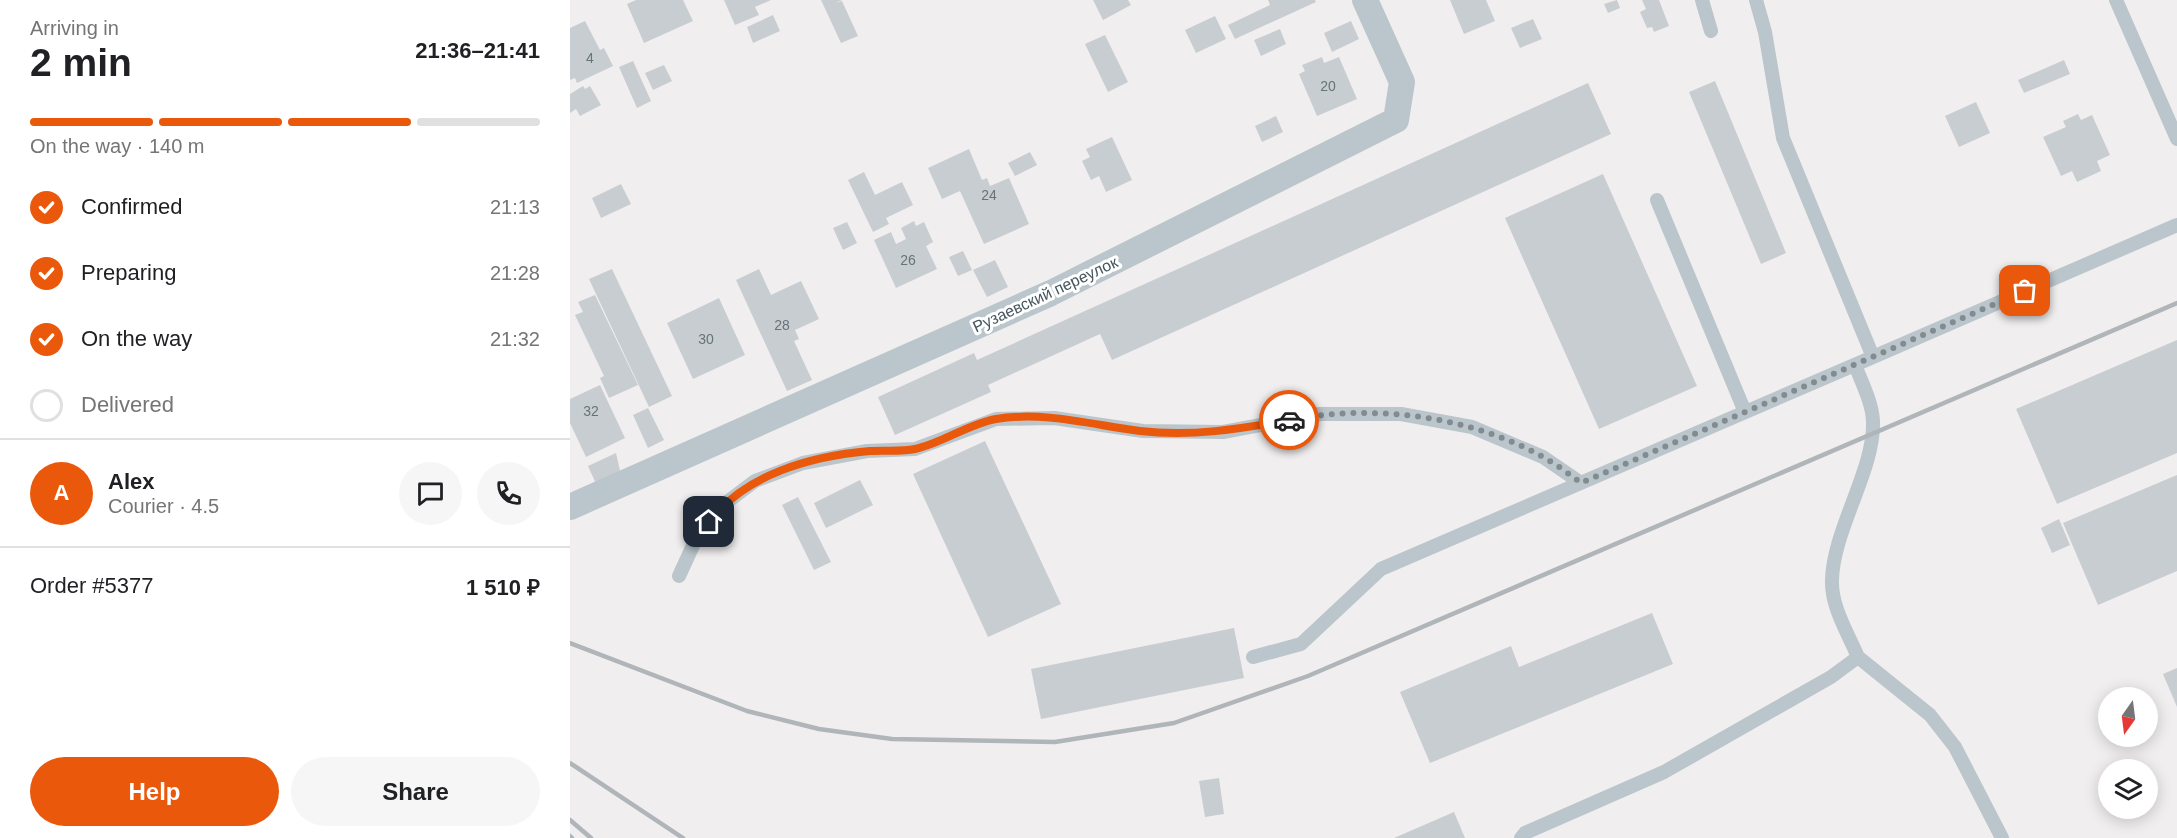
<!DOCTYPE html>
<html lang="en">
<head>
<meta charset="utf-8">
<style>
	body { margin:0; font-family:Helvetica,sans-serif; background:#f6f6f6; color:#202124; height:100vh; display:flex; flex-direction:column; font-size:22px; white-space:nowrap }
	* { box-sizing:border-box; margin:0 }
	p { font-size:20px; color:#757577 }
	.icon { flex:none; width:33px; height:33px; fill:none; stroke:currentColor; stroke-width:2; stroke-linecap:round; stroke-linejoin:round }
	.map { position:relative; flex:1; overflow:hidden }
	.panel { display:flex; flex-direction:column; background:#fff; width:570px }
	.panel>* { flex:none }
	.needle { width:39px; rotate:194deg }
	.fabs { position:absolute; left:1528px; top:687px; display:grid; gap:12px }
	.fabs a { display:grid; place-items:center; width:60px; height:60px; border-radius:50%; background:#fff; box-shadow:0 3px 15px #0003; font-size:30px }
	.pin { position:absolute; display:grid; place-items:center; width:51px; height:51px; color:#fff; margin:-26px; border-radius:12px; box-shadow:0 3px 9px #0006 }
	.courier { position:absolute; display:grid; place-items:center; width:60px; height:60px; margin:-30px; border:4px solid #ea580c; border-radius:50%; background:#fff; color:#222; box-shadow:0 2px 8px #0007 }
	.summary em { font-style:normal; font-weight:600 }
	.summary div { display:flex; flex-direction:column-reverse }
	.summary { display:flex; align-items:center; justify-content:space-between; height:102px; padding:0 30px }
	h1 { font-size:39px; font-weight:600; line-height:45px }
	.bar { display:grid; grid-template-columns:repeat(4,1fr); gap:9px 6px; align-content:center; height:72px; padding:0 30px }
	.bar i { height:8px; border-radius:4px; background:#e0e0e0 }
	.bar .current { background:#ea580c }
	.bar p { grid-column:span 4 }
	.line { display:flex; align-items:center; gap:15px; padding:0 30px; border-top:2px solid #e0e0e0 }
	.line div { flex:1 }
	.round { display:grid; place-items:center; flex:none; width:63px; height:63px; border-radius:32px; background:#f6f6f6 }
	ol { padding:0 30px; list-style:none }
	li { display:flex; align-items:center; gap:18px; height:66px }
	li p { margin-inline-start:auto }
	li .icon { padding:6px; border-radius:50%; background:#ea580c; color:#fff; stroke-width:4 }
	li:last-child { color:#757577 }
	li i { width:33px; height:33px; border:3px solid #e0e0e0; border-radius:50% }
	.cta { display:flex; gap:12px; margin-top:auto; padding:12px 30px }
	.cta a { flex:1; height:69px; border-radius:36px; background:#ea580c; color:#fff; font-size:24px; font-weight:600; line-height:69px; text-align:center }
	.cta a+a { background:#f6f6f6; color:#202124 }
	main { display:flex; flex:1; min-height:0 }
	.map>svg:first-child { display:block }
	.building { fill:#c8cdd1 }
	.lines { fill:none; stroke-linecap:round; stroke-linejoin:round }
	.service { stroke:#bac6cc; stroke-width:14 }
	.minor { stroke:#bac6cc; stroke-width:26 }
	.rail { stroke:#b0b5b9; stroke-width:4.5 }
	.done { stroke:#828b8f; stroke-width:6; stroke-dasharray:0 10.8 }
	.route { stroke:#ea580c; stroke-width:8 }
	.labels { text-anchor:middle; stroke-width:6; stroke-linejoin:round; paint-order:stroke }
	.number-label { font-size:14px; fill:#667479 }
	.street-label { font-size:16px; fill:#46565c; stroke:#fff }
</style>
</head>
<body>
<main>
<section class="panel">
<div class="summary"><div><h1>2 min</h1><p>Arriving in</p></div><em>21:36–21:41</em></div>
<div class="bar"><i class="current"></i><i class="current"></i><i class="current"></i><i></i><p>On the way · 140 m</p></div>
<ol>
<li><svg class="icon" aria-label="check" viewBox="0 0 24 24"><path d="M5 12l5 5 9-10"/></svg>Confirmed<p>21:13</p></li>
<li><svg class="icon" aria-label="check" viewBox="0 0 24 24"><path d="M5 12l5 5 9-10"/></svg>Preparing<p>21:28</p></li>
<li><svg class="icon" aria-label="check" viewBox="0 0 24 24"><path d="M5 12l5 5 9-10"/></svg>On the way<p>21:32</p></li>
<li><i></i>Delivered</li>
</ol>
<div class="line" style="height:108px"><b class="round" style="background:#ea580c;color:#fff">A</b><div><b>Alex</b><p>Courier · 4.5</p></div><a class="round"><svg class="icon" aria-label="chat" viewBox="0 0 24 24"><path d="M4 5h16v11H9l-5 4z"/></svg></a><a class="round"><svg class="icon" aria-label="phone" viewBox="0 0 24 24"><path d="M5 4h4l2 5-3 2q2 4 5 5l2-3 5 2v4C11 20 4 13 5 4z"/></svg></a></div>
<div class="line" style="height:78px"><div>Order #5377</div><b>1 510 ₽</b></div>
<div class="cta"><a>Help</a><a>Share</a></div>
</section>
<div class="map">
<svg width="1607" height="838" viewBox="0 0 1607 838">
	<rect width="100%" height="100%" fill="#f1eeef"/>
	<path class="building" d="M66,0H113L123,21L74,43L57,4Z
		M154,0H201L185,7L189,15L165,25Z
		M251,0H272L265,3L272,1L288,36L271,43Z
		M523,0H558L561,5L533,20Z
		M698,0H745L746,2L665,39L658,25L700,5Z
		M880,0H916L925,21L894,34Z
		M1047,0L1050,8L1038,13L1034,4Z
		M1072,0H1089L1099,26L1084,32L1082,27L1077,28L1070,12L1076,9Z
		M203,15L210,31L183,43L177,27Z
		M645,16L656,39L626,53L615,30Z
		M963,19L972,39L950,48L941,28Z
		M15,21L30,50L34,48L43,66L7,83L5,78L0,80V28Z
		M781,21L789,39L762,52L754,33Z
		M710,29L716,44L691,56L684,40Z
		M535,35L558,82L538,92L515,44Z
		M752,57L754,63L769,57L787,99L747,116L729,74L735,71L732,65Z
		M1494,60L1500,74L1454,93L1448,80Z
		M63,61L81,101L67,108L49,67Z
		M94,65L102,81L83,90L75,73Z
		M1145,81L1216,253L1191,264L1119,92Z
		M1018,83L1041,134L542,360L530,334L418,385L421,392L325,435L308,397L404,353L407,360Z
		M13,86L15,89L20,86L31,105L10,116L6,109L0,113V94Z
		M1406,102L1420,133L1389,147L1375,116Z
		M1508,114L1511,120L1522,115L1540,155L1527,161L1531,171L1507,182L1502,171L1491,176L1473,137L1496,127L1493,121Z
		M706,116L713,132L692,142L685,126Z
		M542,137L562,180L536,192L529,176L521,180L512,161L520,157L516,149Z
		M399,149L412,180L417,178L420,186L439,178L459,224L414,244L390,191L372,199L358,168Z
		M460,152L467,165L445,176L438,163Z
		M294,172L305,195L332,182L343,205L316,218L319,224L303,232L278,180Z
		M1033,174L1127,386L1029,429L935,218Z
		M51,184L61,204L31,218L22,198Z
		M344,221L346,226L354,222L363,242L356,246L367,269L326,288L304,240L321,232L326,244L336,239L331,228Z
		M277,222L287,243L273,250L263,228Z
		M393,251L402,270L388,276L379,257Z
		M425,260L438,287L417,297L403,270Z
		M42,269L102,396L79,407L19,279Z
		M189,269L201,295L231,281L249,319L225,330L229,339L224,341L242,380L217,391L166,280Z
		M25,295L68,385L39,398L30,378L34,376L5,315L13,312L8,302Z
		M149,298L175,355L123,379L97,323Z
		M1607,340V453L1487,504L1446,409Z
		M30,385L55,438L16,457L0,423V399Z
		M78,408L94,440L78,448L63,415Z
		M415,441L491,604L418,637L343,474Z
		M46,453L51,475L27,486L18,466Z
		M1607,475V571L1528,605L1493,523Z
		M290,480L303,505L256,528L244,503Z
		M228,497L261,562L244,570L212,505Z
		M1489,519L1500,545L1482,553L1471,528Z
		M1082,613L1103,664L860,763L830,692L941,646L949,667Z
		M664,628L674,678L471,719L461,669Z
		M1607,668V707L1593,674Z
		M649,778L654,814L635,817L629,781Z
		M884,812L895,838H824Z"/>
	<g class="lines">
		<path class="service" d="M1132,0L1141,31
			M1546,0L1607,139
			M1087,200L1175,412
			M1303,357L1607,225
			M109,576L126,539L153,505L185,481L233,463L297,451L345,449L426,419L484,418L573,431L653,432L750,414H831L902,427L973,457L1011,483
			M683,657L731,644L811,569L1303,357L1213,138L1195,32L1186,0
			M1288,657L1360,715L1385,747L1432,838
			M951,838L955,833L1094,772L1261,677L1288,657C1278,633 1261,607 1262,580C1263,530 1305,469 1303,421C1302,402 1292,383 1285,365"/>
		<path class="minor" d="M0,507L481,293L826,120L832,82L795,0"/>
		<path class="rail" d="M0,643L177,711L249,729L322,739L485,742L604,723L738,676L1607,303
			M0,763L113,838
			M0,820L21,838
			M0,836L2,838"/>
	</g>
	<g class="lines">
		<path class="done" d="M719,420C802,404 898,415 973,457C986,464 999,474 1011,483L1455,291"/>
		<path class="route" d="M139,522C176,474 241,456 300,451C315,450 331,452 345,449C373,443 398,424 426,419C474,411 523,425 570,431C621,437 670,429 719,420"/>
	</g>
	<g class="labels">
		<g class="number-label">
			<text x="20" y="63">4</text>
			<text x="758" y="91">20</text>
			<text x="419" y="200">24</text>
			<text x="338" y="265">26</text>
			<text x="212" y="330">28</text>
			<text x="136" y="344">30</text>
			<text x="21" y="416">32</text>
		</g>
		<g class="street-label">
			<text transform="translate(475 294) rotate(-25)" y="6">Рузаевский переулок</text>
		</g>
	</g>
</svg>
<div class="fabs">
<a><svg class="needle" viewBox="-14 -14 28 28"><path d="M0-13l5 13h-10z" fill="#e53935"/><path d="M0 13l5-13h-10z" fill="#757577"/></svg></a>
<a><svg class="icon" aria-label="layers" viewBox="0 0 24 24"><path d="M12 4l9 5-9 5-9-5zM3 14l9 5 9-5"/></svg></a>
</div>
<div class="pin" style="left:1455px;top:291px;background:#ea580c"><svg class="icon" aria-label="bag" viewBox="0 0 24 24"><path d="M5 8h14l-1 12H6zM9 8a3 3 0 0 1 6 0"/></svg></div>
<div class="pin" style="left:139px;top:522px;background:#1f2937"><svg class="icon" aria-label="home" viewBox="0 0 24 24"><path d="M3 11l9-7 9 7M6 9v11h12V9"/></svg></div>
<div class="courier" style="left:719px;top:420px"><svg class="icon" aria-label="car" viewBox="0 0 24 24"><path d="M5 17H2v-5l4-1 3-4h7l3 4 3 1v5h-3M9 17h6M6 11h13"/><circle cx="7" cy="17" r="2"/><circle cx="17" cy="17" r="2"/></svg></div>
</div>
</main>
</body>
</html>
